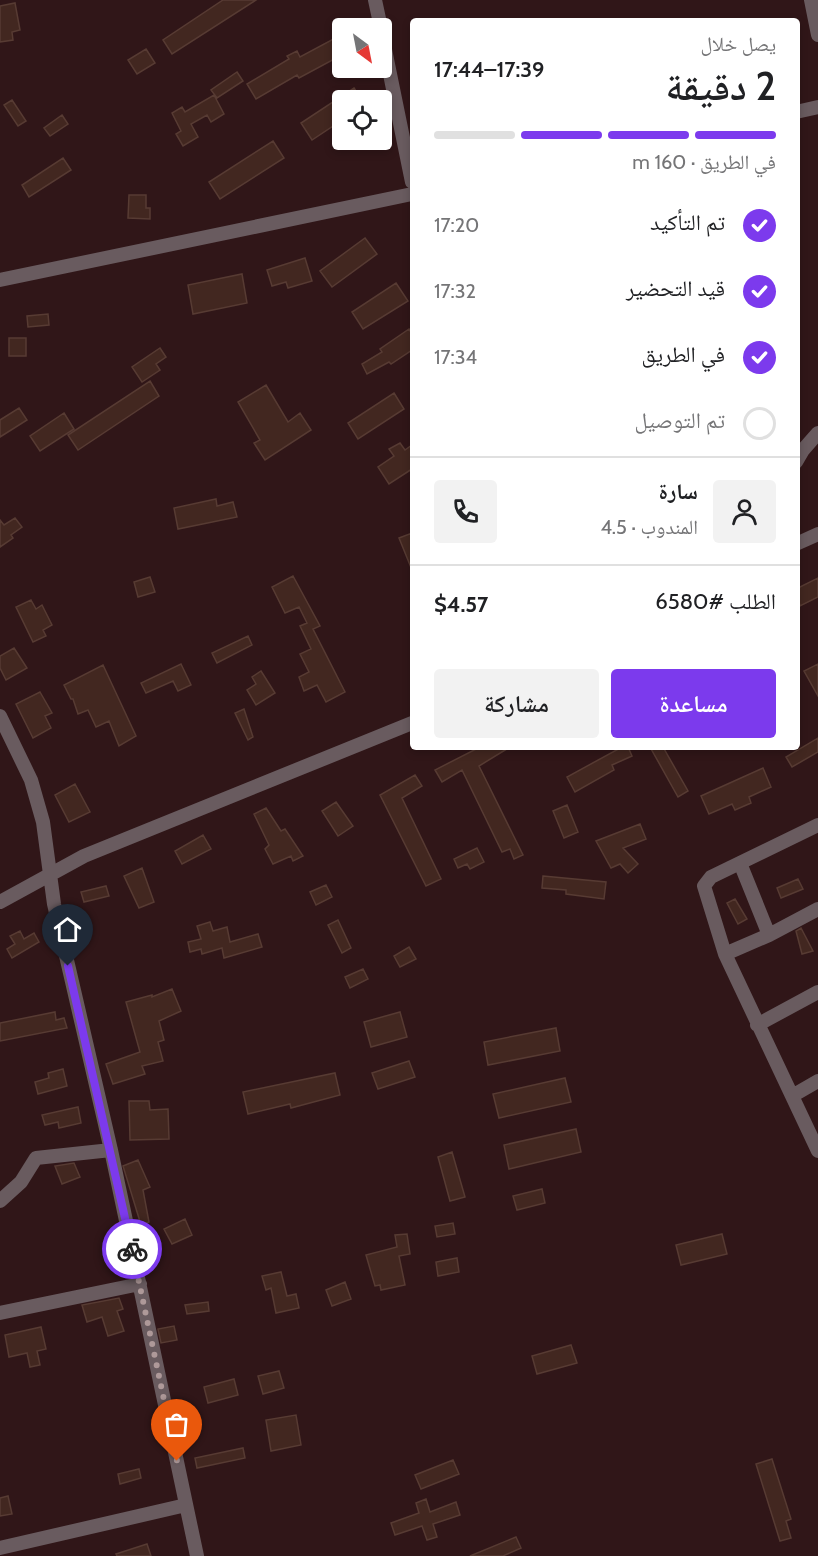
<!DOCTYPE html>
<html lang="ar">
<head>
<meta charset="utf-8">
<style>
	body { margin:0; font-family:Cabin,"Noto Naskh Arabic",sans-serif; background:#f2f2f2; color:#202124; direction:rtl; height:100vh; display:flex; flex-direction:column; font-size:22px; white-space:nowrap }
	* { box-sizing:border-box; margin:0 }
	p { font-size:20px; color:#757577 }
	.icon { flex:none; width:33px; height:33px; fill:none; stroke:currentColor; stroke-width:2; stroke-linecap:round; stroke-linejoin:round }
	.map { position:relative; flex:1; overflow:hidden; direction:ltr }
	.panel { position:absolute; left:410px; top:18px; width:390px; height:732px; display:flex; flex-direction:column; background:#fff; border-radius:6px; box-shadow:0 3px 9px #0003; direction:rtl }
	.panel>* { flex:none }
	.needle { width:39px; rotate:148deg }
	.buttons { position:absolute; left:332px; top:18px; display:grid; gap:12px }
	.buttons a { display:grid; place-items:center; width:60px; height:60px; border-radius:6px; background:#fff; box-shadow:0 3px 9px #0003; font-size:30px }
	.pin { position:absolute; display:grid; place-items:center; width:51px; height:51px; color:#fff; margin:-62px -26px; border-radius:50% 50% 50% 0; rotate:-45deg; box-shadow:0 0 6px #0007 }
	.pin .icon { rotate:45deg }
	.courier { position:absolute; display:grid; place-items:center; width:60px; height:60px; margin:-30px; border:4px solid #7c3aed; border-radius:50%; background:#fff; color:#222; box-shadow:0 2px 8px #0007 }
	.summary em { font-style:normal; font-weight:600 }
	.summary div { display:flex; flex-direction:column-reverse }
	.summary { display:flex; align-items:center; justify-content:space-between; height:102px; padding:0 24px }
	h1 { font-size:39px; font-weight:600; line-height:45px }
	.bar { display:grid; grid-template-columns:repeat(4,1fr); gap:9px 6px; align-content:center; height:72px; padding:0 24px }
	.bar i { height:8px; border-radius:4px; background:#e0e0e0 }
	.bar .selected { background:#7c3aed }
	.bar p { grid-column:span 4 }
	.line { display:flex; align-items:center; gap:15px; padding:0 24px; border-top:2px solid #e0e0e0 }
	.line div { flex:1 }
	.round { display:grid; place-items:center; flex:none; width:63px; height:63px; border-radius:6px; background:#f2f2f2 }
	ol { padding:0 24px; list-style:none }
	li { display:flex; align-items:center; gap:18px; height:66px }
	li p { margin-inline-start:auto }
	li .icon { padding:6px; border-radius:50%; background:#7c3aed; color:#fff; stroke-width:4 }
	li:last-child { color:#757577 }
	li i { width:33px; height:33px; border:3px solid #e0e0e0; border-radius:50% }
	.cta { display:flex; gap:12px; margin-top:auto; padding:12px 24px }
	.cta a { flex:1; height:69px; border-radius:6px; background:#7c3aed; color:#fff; font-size:24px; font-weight:600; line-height:69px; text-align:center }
	.cta a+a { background:#f2f2f2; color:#202124 }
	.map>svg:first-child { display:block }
	.building { fill:#422720; stroke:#573b33; stroke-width:1.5 }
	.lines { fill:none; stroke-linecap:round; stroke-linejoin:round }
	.street { stroke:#695b5f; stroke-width:14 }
	.done { stroke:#ae9999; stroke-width:6; stroke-dasharray:0 10.8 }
	.route { stroke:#7c3aed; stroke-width:8 }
</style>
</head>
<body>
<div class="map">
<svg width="818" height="1556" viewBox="0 0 818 1556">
	<rect width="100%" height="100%" fill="#301618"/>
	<path class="building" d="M223,0H256L172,54L163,40Z
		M15,3L20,30L12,32L13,40L0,42V6Z
		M339,36L342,45L336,49L340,56L299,78L297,75L256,99L247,84L289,59L287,56L297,51L300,57Z
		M146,49L155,63L137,74L128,60Z
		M237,72L243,81L217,98L211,90Z
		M354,88L362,100H342V120L312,140L301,123Z
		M214,95L224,114L211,122L207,115L191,124L198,137L183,146L176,134L181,131L172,113L182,107L185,112Z
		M12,100L26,121L18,126L4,105Z
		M62,115L68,124L50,136L44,128Z
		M273,141L284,158L220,199L209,182Z
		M63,158L71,170L29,197L22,185Z
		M129,195H146V208H150V219L128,218Z
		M365,238L377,254L332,287L320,271Z
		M305,258L312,281L288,288L286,282L272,286L267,270Z
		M242,274L247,303L193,314L188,285Z
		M396,283L408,301L363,329L352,312Z
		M48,314L49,325L28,327L27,316Z
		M409,329L412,334V350L391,364L389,362L367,374L362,364L382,352L380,349Z
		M9,338H26V356H9Z
		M160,348L166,357L156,364L160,370L142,382L132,367Z
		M150,381L159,396L78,450L68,435Z
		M266,385L288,422L300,413L311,430L265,460L254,443L260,440L238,402Z
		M394,393L404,409L358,439L348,423Z
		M19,408L27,420L0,437V420Z
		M64,413L74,429L40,451L30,436Z
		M400,443L405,450L412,445V469L389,484L378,467L394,456L389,449Z
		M216,499L217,506L233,502L237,517L178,529L174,508Z
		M15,518L22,527L11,535L13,538L0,547V520L4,525Z
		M412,533V570L399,538Z
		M293,576L320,626L313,629L345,692L326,702L317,685L304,691L299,677L309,672L300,654L311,649L300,626L307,623L299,607L285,613L272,587Z
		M150,577L155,592L138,597L134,582Z
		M818,578V597L800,606L796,589Z
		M31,600L36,609L42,605L52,625L43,630L46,636L33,642L16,607Z
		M248,636L252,645L217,663L212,653Z
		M14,648L27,668L6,680L0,668V656Z
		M181,664L191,685L178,691L173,681L146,693L141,683Z
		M818,664V696L804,671Z
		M103,665L136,736L119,746L109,721L96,727L88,710L78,714L73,699H71L64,685Z
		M261,671L275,693L256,705L247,690L256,684L252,677Z
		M40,692L52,713L45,716L51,728L33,738L16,704Z
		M244,709L253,737L248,740L235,713Z
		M818,738V752L792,767L786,757Z
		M480,747H510L479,766L523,855L514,859L510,849L502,852L462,770L442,782L435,770Z
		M622,747H628L632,756L612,765L614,770L575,792L567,777Z
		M650,747H663L688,791L678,797Z
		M763,768L771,787L749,797L751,803L735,810L732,804L709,814L701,796Z
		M415,775L422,786L402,798L441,879L426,886L380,795Z
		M75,784L90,812L69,822L55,795Z
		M336,802L353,826L338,836L322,811Z
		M567,805L578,832L564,838L553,811Z
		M266,808L281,831L285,829L303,856L293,861L291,856L273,864L265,849L269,845L254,814Z
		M640,824L646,839L623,848L638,864L628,873L620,864L611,868L596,841Z
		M203,835L211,849L182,864L175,851Z
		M477,848L484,862L470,869L467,864L458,868L454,859Z
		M142,868L154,902L139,908L124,876Z
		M543,876L606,882L604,899L566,894V890L542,888Z
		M798,879L803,889L781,898L777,888Z
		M326,885L332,897L316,905L310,892Z
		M106,886L109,896L84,902L81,892Z
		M735,899L747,919L738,924L727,903Z
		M338,920L351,948L342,953L328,925Z
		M210,922L213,931L227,927L230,942L258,934L262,947L224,958L222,948L202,954L201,949L190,952L188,942L201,939L197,926Z
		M801,928L813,951L802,954L796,931Z
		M20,931L24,939L34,933L39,942L12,958L7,949L15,944L10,936Z
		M409,947L416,959L400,967L394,956Z
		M363,969L368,979L350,988L345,977Z
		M172,989L181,1011L159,1021L164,1040L158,1042L163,1061L142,1066L145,1074L113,1084L106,1064L140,1052L126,1002L152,995V997Z
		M55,1012L56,1020L64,1018L67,1028L0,1041V1023Z
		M400,1012L407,1037L371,1047L364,1022Z
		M556,1028L560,1051L488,1065L484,1042Z
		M409,1061L415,1077L378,1089L372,1073Z
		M63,1069L67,1086L38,1094L35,1082L49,1078L48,1073Z
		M335,1073L340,1095L291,1108L290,1104L248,1114L243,1092Z
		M565,1078L571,1102L499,1118L493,1094Z
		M129,1101H149L150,1110L168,1109L169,1139L130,1140Z
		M78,1107L81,1123L59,1128L58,1122L45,1125L42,1115Z
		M576,1129L581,1152L509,1169L504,1145Z
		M452,1152L465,1197L450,1201L438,1157Z
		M138,1160L150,1187L143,1190L149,1222L141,1225L123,1166Z
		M74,1163L80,1177L62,1184L55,1166Z
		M542,1189L545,1203L517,1210L513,1196Z
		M185,1219L192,1235L172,1244L164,1229Z
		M453,1223L455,1234L437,1237L435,1226Z
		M407,1234L410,1254L399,1256L405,1285L381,1290L380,1285L375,1286L366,1255L397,1247L395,1235Z
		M722,1234L727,1254L681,1265L676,1245Z
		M457,1258L459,1272L438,1276L436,1262Z
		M281,1272L287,1296L296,1294L299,1308L276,1313L271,1288L266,1290L262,1276Z
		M345,1282L351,1299L332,1306L326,1290Z
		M119,1298L123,1309L117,1311L124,1331L108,1336L102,1317L87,1322L82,1305Z
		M208,1302L209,1311L187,1314L185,1305Z
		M174,1326L177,1340L161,1343L158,1329Z
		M41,1327L46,1349L37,1351L40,1365L30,1367L27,1353L9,1357L5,1335Z
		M571,1345L577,1363L537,1374L532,1356Z
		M279,1371L284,1388L263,1394L258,1376Z
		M234,1379L238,1395L208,1403L204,1387Z
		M296,1415L301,1445L271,1451L266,1420Z
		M243,1448L245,1458L197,1468L195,1458Z
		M772,1459L791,1519L786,1521L791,1538L780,1541L756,1464Z
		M453,1460L459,1474L421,1489L415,1475Z
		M139,1469L141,1478L120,1484L118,1474Z
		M8,1496L12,1514L0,1516V1498Z
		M426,1499L430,1512L456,1502L460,1515L433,1524L437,1537L427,1540L422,1526L395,1535L391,1523L419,1513L416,1503Z
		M516,1537L521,1548L503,1556H470Z
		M147,1544L151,1556H117L116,1554Z"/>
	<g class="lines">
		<path class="street" d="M375,0L381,28
			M811,0L818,35
			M381,30L412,182
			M796,112L818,107
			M0,280L412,194
			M796,462L803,450L818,433
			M796,544L818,534
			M0,716L31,780L43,822L54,904L111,1150L197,1556
			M818,825L711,877L704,886L725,954L818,1151
			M740,863L769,935
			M0,902L84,856L412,723
			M725,954L769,935L818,909
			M757,1025L818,992
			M792,1096L818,1081
			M0,1201L21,1182L36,1158L111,1150
			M0,1313L140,1284
			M0,1548L186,1505"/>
	</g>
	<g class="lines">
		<path class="done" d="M132,1249L177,1461"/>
		<path class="route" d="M68,966L132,1249"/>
	</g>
</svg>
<div class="buttons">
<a><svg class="needle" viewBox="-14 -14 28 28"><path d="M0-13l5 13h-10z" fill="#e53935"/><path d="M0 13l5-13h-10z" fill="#757577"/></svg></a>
<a><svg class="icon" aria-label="locate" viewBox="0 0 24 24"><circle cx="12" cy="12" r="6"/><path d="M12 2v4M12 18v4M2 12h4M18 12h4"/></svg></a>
</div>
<div class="pin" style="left:177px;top:1461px;background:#ea580c"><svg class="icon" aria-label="bag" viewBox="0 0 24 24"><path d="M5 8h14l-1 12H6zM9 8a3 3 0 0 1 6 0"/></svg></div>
<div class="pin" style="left:68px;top:966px;background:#1f2937"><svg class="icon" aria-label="home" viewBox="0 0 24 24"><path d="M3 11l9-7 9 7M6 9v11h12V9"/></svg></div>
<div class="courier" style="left:132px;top:1249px"><svg class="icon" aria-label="bike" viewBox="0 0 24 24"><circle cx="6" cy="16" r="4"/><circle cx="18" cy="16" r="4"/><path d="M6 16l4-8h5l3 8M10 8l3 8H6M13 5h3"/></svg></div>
<section class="panel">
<div class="summary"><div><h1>2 دقيقة</h1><p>يصل خلال</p></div><em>17:39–17:44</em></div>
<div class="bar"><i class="selected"></i><i class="selected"></i><i class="selected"></i><i></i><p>في الطريق · 160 m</p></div>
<ol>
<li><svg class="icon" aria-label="check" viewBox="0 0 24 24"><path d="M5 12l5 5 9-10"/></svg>تم التأكيد<p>17:20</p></li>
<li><svg class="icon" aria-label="check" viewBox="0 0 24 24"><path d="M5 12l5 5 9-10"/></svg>قيد التحضير<p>17:32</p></li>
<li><svg class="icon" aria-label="check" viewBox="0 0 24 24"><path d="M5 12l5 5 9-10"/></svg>في الطريق<p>17:34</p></li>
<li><i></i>تم التوصيل</li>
</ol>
<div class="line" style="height:108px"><a class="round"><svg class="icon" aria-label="person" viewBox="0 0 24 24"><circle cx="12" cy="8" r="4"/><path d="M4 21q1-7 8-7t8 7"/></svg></a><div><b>سارة</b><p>المندوب · 4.5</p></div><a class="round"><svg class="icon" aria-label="phone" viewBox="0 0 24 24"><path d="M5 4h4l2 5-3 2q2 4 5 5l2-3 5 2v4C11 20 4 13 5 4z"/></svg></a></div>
<div class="line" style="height:78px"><div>الطلب #6580</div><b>$4.57</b></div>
<div class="cta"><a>مساعدة</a><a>مشاركة</a></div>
</section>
</div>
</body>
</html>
